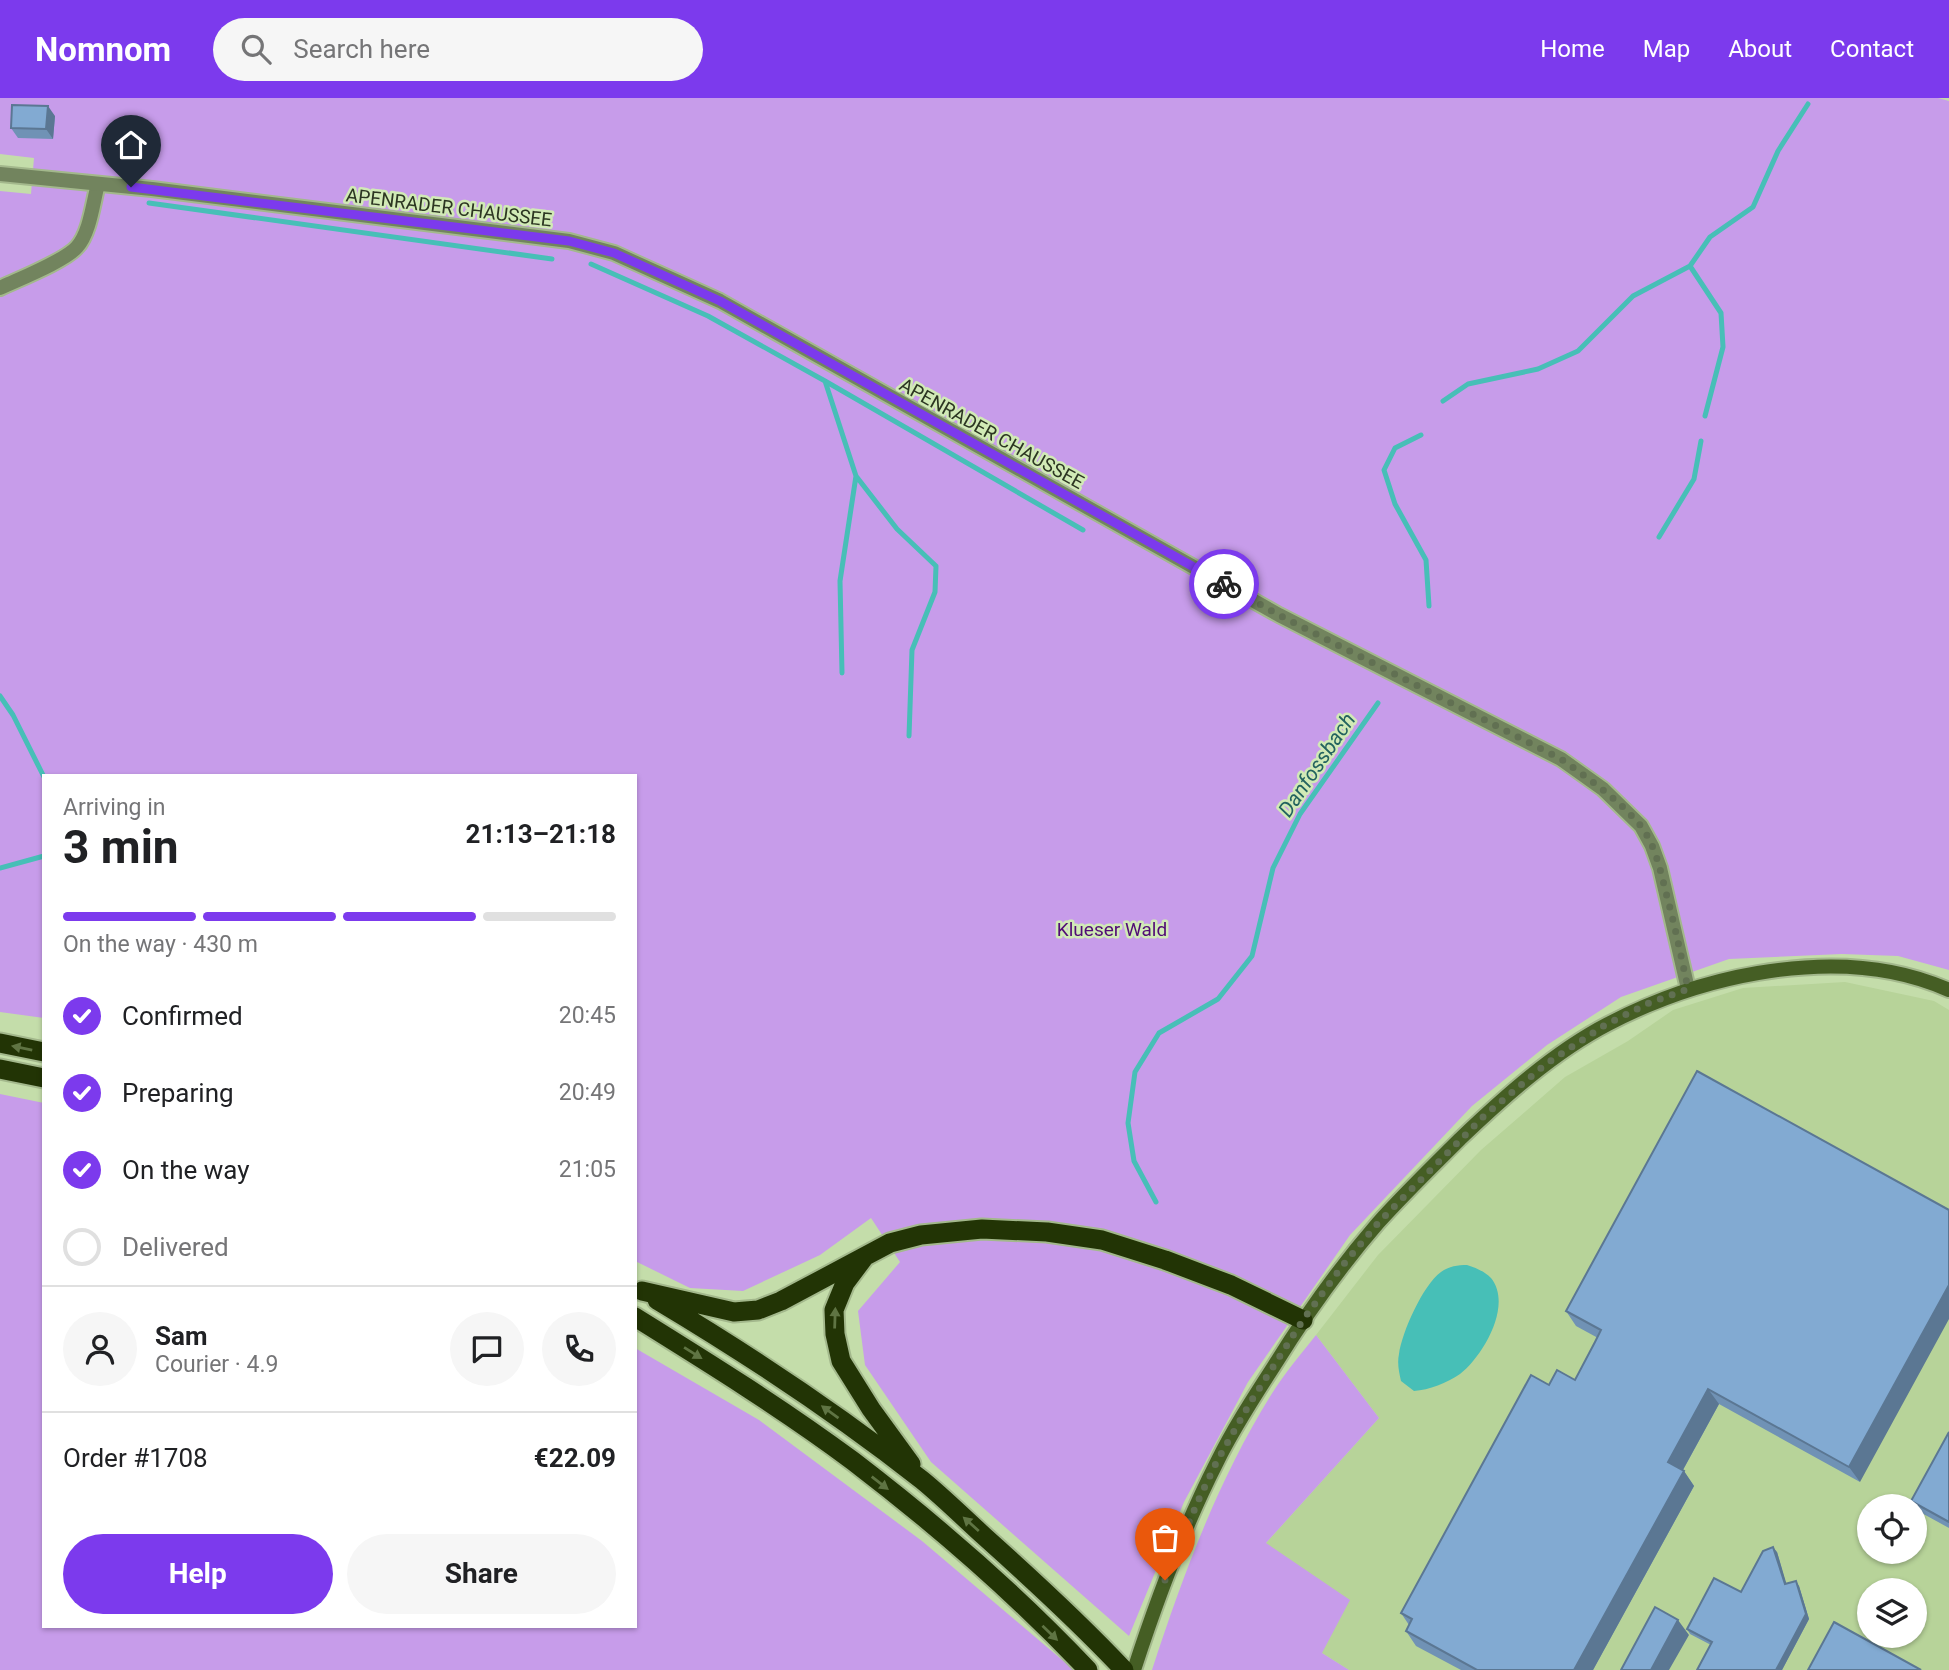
<!DOCTYPE html>
<html lang="en">
<head>
<meta charset="utf-8">
<style>
	body { margin:0; font-family:Roboto,sans-serif; background:#f6f6f6; color:#202124; height:100vh; display:flex; flex-direction:column; font-size:26px; white-space:nowrap }
	* { box-sizing:border-box; margin:0 }
	p { font-size:23px; color:#757577 }
	.icon { flex:none; width:38px; height:38px; fill:none; stroke:currentColor; stroke-width:2; stroke-linecap:round; stroke-linejoin:round }
	.map { position:relative; flex:1; overflow:hidden }
	.panel { position:absolute; left:42px; top:676px; width:595px; height:854px; display:flex; flex-direction:column; background:#fff; border-radius:0px; box-shadow:0 2px 5px #0004 }
	.panel>* { flex:none }
	.buttons { position:absolute; left:1857px; top:1396px; display:grid; gap:14px }
	.buttons a { display:grid; place-items:center; width:70px; height:70px; border-radius:50%; background:#fff; box-shadow:0 2px 5px #0004; font-size:35px }
	.pin { position:absolute; display:grid; place-items:center; width:60px; height:60px; color:#fff; margin:-72px -30px; border-radius:50% 50% 50% 0; rotate:-45deg; box-shadow:0 0 7px #0007 }
	.pin .icon { rotate:45deg }
	.courier { position:absolute; display:grid; place-items:center; width:70px; height:70px; margin:-35px; border:5px solid #7c3aed; border-radius:50%; background:#fff; color:#222; box-shadow:0 2px 9px #0007 }
	.head em { font-style:normal; font-weight:700 }
	.head div { display:flex; flex-direction:column-reverse }
	.head { display:flex; align-items:center; justify-content:space-between; height:119px; padding:0 21px }
	h1 { font-size:46px; font-weight:700; line-height:52px }
	.bar { display:grid; grid-template-columns:repeat(4,1fr); gap:10px 7px; align-content:center; height:84px; padding:0 21px }
	.bar i { height:9px; border-radius:5px; background:#e0e0e0 }
	.bar .active { background:#7c3aed }
	.bar p { grid-column:span 4 }
	.line { display:flex; align-items:center; gap:18px; padding:0 21px; border-top:2px solid #e0e0e0 }
	.line div { flex:1 }
	.round { display:grid; place-items:center; flex:none; width:74px; height:74px; border-radius:37px; background:#f6f6f6 }
	ol { padding:0 21px; list-style:none }
	li { display:flex; align-items:center; gap:21px; height:77px }
	li p { margin-inline-start:auto }
	li .icon { padding:7px; border-radius:50%; background:#7c3aed; color:#fff; stroke-width:4 }
	li:last-child { color:#757577 }
	li i { width:38px; height:38px; border:4px solid #e0e0e0; border-radius:50% }
	.action { display:flex; gap:14px; margin-top:auto; padding:14px 21px }
	.action a { flex:1; height:80px; border-radius:42px; background:#7c3aed; color:#fff; font-size:28px; font-weight:700; line-height:80px; text-align:center }
	.action a+a { background:#f6f6f6; color:#202124 }
	header { display:flex; align-items:center; gap:42px; box-sizing:border-box; height:98px; padding:0 35px; background:#7c3aed; color:#fff }
	header strong { font-size:33px }
	nav { display:flex; gap:38px; margin-inline-start:auto; font-size:24px }
	.search { width:490px; height:63px; background:#f6f6f6; display:flex; align-items:center; gap:18px; box-sizing:border-box; padding:0 24px; border-radius:38px; color:#757577; font-size:26px }
	.map>svg:first-child { display:block }
	.built { fill:#b7d399; fill-rule:evenodd }
	.green { fill:#c79cea }
	.water { fill:#47bfb7 }
	.lines { fill:none; stroke-linecap:round; stroke-linejoin:round }
	.stream { stroke:#47bfb7; stroke-width:5 }
	.minor-casing { stroke:#a3b88c; stroke-width:18 }
	.tertiary-casing { stroke:#a3b88c; stroke-width:18 }
	.secondary-casing { stroke:#a3b88c; stroke-width:18 }
	.trunk-casing { stroke:#a3b88c; stroke-width:23 }
	.minor { stroke:#72845e; stroke-width:14 }
	.tertiary { stroke:#72845e; stroke-width:14 }
	.secondary { stroke:#455e24; stroke-width:14 }
	.trunk { stroke:#223405; stroke-width:19 }
	.wall { fill:#7092b5 }
	.shaded-wall { fill:#5b7793 }
	.building { fill:#82aad2; stroke:#5b7793; stroke-width:2 }
	.oneway { fill:#5f7443 }
	.done { stroke:#617052; stroke-width:7; stroke-dasharray:0 12.6 }
	.route { stroke:#7c3aed; stroke-width:9 }
	.labels { text-anchor:middle; stroke-width:5; stroke-linejoin:round; paint-order:stroke }
	.street-label { font-size:19px; fill:#2c3622; stroke:#d1eab6 }
	.park-label { font-size:19px; fill:#510b76; stroke:#d1eab6 }
	.water-label { font-size:21px; font-style:italic; fill:#23635f; stroke:#d1eab6 }
</style>
</head>
<body>
<header>
<strong>Nomnom</strong>
<div class="search"><svg class="icon" aria-label="search" viewBox="0 0 24 24"><circle cx="10" cy="10" r="6"/><path d="M15 15l6 6"/></svg>Search here</div>
<nav><a>Home</a><a>Map</a><a>About</a><a>Contact</a></nav>
</header>
<div class="map">
<svg width="1949" height="1572" viewBox="0 0 1949 1572">
	<rect width="100%" height="100%" fill="#c4ddaa"/>
	<path class="built" d="M1845,884L1934,903L1949,912V1572H1349L1322,1555L1266,1445L1379,1320L1316,1237L1378,1157L1481,1052L1565,979L1628,943L1673,912L1743,890ZM1869,1409H1914V1454H1869ZM1869,1493H1914V1538H1869Z"/>
	<path class="green" d="M0,0H1938L1949,3V872L1898,858L1842,856L1729,861L1621,899L1547,947L1472,1008L1350,1137L1248,1284L1184,1404L1129,1538L931,1364L865,1267L858,1213L900,1164L871,1120L820,1157L743,1193L690,1190L635,1163V677H44V920L0,914V93L31,96L34,60L0,56Z
		M0,996L44,1005V1528H635V1250L759,1322L922,1443L1074,1572H0Z
		M1316,1237L1379,1320L1266,1445L1350,1502L1322,1555L1349,1572H1152C1183,1477 1218,1382 1271,1297C1284,1276 1301,1256 1316,1237Z"/>
	<path class="water" d="M1467,1167C1476,1170 1484,1173 1491,1180C1513,1207 1483,1258 1460,1276C1447,1285 1429,1292 1414,1293L1401,1283C1399,1274 1397,1265 1399,1256C1402,1234 1423,1187 1441,1174C1449,1168 1458,1167 1467,1167Z"/>
	<g class="lines">
		<path class="stream" d="M149,105L552,161
			M591,166L708,218L825,283L1083,432
			M1690,168L1721,215L1723,249L1705,318
			M825,283L856,378L897,431L936,468L935,494L912,552L909,638
			M1443,303L1468,286L1538,271L1578,253L1633,198L1690,168L1710,139L1753,109L1778,53L1808,6
			M1421,337L1395,350L1384,372L1395,406L1426,462L1429,508
			M1659,439L1694,381L1701,343
			M842,575L840,483L856,378
			M0,598L13,617L44,679
			M0,770L44,758
			M1156,1104L1134,1063L1128,1025L1135,974L1159,935L1218,901L1252,858L1273,770L1300,716L1378,605"/>
		<g class="minor-casing">
			<path id="minor" d="M0,190C19,181 65,163 77,149C90,135 93,104 98,86"/>
		</g>
		<g class="tertiary-casing">
			<path id="tertiary" d="M0,76L152,91L569,143L614,155L720,203L1279,517L1561,661L1603,691L1641,728L1652,748L1660,770L1688,891"/>
		</g>
		<g class="secondary-casing">
			<path id="secondary" d="M1134,1572C1157,1501 1183,1431 1217,1364C1233,1331 1254,1299 1274,1268C1305,1218 1339,1170 1378,1125C1404,1096 1432,1069 1460,1041C1504,999 1554,954 1608,926C1656,901 1705,884 1758,875C1822,864 1889,865 1949,892"/>
		</g>
		<g class="trunk-casing">
			<path id="trunk" d="M0,945L44,954
				M0,971L44,980
				M863,1161L845,1185L834,1212L835,1236L841,1263L871,1311L911,1366
				M642,1193L734,1214L758,1212L781,1203L890,1145L921,1137L982,1131L1047,1134L1102,1142L1165,1162L1231,1187L1303,1222
				M657,1202C749,1257 838,1316 922,1382C944,1400 964,1420 985,1439C1033,1482 1080,1525 1124,1572
				M635,1219C709,1265 783,1311 853,1363C934,1425 1018,1498 1088,1572"/>
		</g>
		<use href="#minor" class="minor"/>
		<use href="#tertiary" class="tertiary"/>
		<use href="#secondary" class="secondary"/>
		<use href="#trunk" class="trunk"/>
	</g>
	<path class="wall" d="M55,18L53,41L18,40L11,30Z
		M1697,973L1860,1384L1719,1306L1683,1372L1694,1388L1593,1572H1461L1416,1548L1406,1533L1409,1527L1401,1515L1549,1287L1575,1282L1598,1240L1576,1228L1566,1213Z
		M1949,1334V1430L1918,1413L1911,1403Z
		M1777,1454L1786,1486L1799,1488L1809,1521L1782,1572H1697L1711,1547L1690,1536L1687,1531L1741,1494Z"/>
	<path class="shaded-wall" d="M48,8L55,18L53,41L46,31Z
		M1949,1187V1221L1860,1384L1849,1369Z
		M1708,1291L1719,1306L1679,1379L1668,1364Z
		M1684,1373L1694,1388L1593,1572H1574Z
		M1773,1449L1777,1454L1788,1491L1785,1486Z
		M1796,1483L1799,1488L1809,1521L1782,1572H1776Z
		M1678,1522L1689,1537L1669,1572H1651Z"/>
	<path class="building" d="M12,7L48,8L46,31L11,30Z
		M1697,973L1949,1112V1187L1849,1369L1708,1291L1668,1364L1684,1373L1574,1572H1477L1406,1533L1412,1521L1401,1515L1531,1277L1549,1287L1557,1272L1575,1282L1595,1244L1601,1232L1566,1213Z
		M1949,1334V1424L1911,1403Z
		M1773,1449L1785,1486L1796,1483L1806,1516L1776,1572H1697L1712,1544L1687,1531L1714,1480L1741,1494L1763,1453Z
		M1655,1509L1678,1522L1651,1572H1621Z
		M1834,1524L1921,1572H1808Z"/>
	<defs><path id="oneway-solid" d="M-6-.8H1V-3.2L6.5 0L1 3.2V.8H-6Z" transform="scale(1.75)"/></defs>
	<g class="oneway">
		<use href="#oneway-solid" transform="translate(22 950) rotate(-168)"/>
		<use href="#oneway-solid" transform="translate(835 1220) rotate(-88)"/>
		<use href="#oneway-solid" transform="translate(693 1255) rotate(32)"/>
		<use href="#oneway-solid" transform="translate(830 1314) rotate(-144)"/>
		<use href="#oneway-solid" transform="translate(880 1385) rotate(38)"/>
		<use href="#oneway-solid" transform="translate(971 1426) rotate(-138)"/>
		<use href="#oneway-solid" transform="translate(1050 1535) rotate(44)"/>
	</g>
	<g class="lines">
		<path class="done" d="M1165,1482L1198,1403L1217,1363L1250,1305L1303,1222L1343,1167L1379,1124L1485,1017L1546,966L1605,927L1649,905L1688,891C1681,857 1674,824 1665,791C1660,770 1654,744 1640,727C1617,700 1589,681 1561,661L1279,517L1224,486"/>
		<path class="route" d="M131,89L569,143L614,155L720,203L1224,486"/>
	</g>
	<g class="labels">
		<g class="street-label">
			<text transform="translate(449 109) rotate(7)" y="7">APENRADER CHAUSSEE</text>
			<text transform="translate(992 335) rotate(29)" y="7">APENRADER CHAUSSEE</text>
		</g>
		<g class="park-label">
			<text x="1112" y="838">Klueser Wald</text>
		</g>
		<g class="water-label">
			<text transform="translate(1317 667) rotate(-56)" y="7">Danfossbach</text>
		</g>
	</g>
</svg>
<div class="buttons">
<a><svg class="icon" aria-label="locate" viewBox="0 0 24 24"><circle cx="12" cy="12" r="6"/><path d="M12 2v4M12 18v4M2 12h4M18 12h4"/></svg></a>
<a><svg class="icon" aria-label="layers" viewBox="0 0 24 24"><path d="M12 4l9 5-9 5-9-5zM3 14l9 5 9-5"/></svg></a>
</div>
<div class="pin" style="left:1165px;top:1482px;background:#ea580c"><svg class="icon" aria-label="bag" viewBox="0 0 24 24"><path d="M5 8h14l-1 12H6zM9 8a3 3 0 0 1 6 0"/></svg></div>
<div class="pin" style="left:131px;top:89px;background:#1f2937"><svg class="icon" aria-label="home" viewBox="0 0 24 24"><path d="M3 11l9-7 9 7M6 9v11h12V9"/></svg></div>
<div class="courier" style="left:1224px;top:486px"><svg class="icon" aria-label="bike" viewBox="0 0 24 24"><circle cx="6" cy="16" r="4"/><circle cx="18" cy="16" r="4"/><path d="M6 16l4-8h5l3 8M10 8l3 8H6M13 5h3"/></svg></div>
<section class="panel">
<div class="head"><div><h1>3 min</h1><p>Arriving in</p></div><em>21:13–21:18</em></div>
<div class="bar"><i class="active"></i><i class="active"></i><i class="active"></i><i></i><p>On the way · 430 m</p></div>
<ol>
<li><svg class="icon" aria-label="check" viewBox="0 0 24 24"><path d="M5 12l5 5 9-10"/></svg>Confirmed<p>20:45</p></li>
<li><svg class="icon" aria-label="check" viewBox="0 0 24 24"><path d="M5 12l5 5 9-10"/></svg>Preparing<p>20:49</p></li>
<li><svg class="icon" aria-label="check" viewBox="0 0 24 24"><path d="M5 12l5 5 9-10"/></svg>On the way<p>21:05</p></li>
<li><i></i>Delivered</li>
</ol>
<div class="line" style="height:126px"><a class="round"><svg class="icon" aria-label="person" viewBox="0 0 24 24"><circle cx="12" cy="8" r="4"/><path d="M4 21q1-7 8-7t8 7"/></svg></a><div><b>Sam</b><p>Courier · 4.9</p></div><a class="round"><svg class="icon" aria-label="chat" viewBox="0 0 24 24"><path d="M4 5h16v11H9l-5 4z"/></svg></a><a class="round"><svg class="icon" aria-label="phone" viewBox="0 0 24 24"><path d="M5 4h4l2 5-3 2q2 4 5 5l2-3 5 2v4C11 20 4 13 5 4z"/></svg></a></div>
<div class="line" style="height:91px"><div>Order #1708</div><b>€22.09</b></div>
<div class="action"><a>Help</a><a>Share</a></div>
</section>
</div>
</body>
</html>
